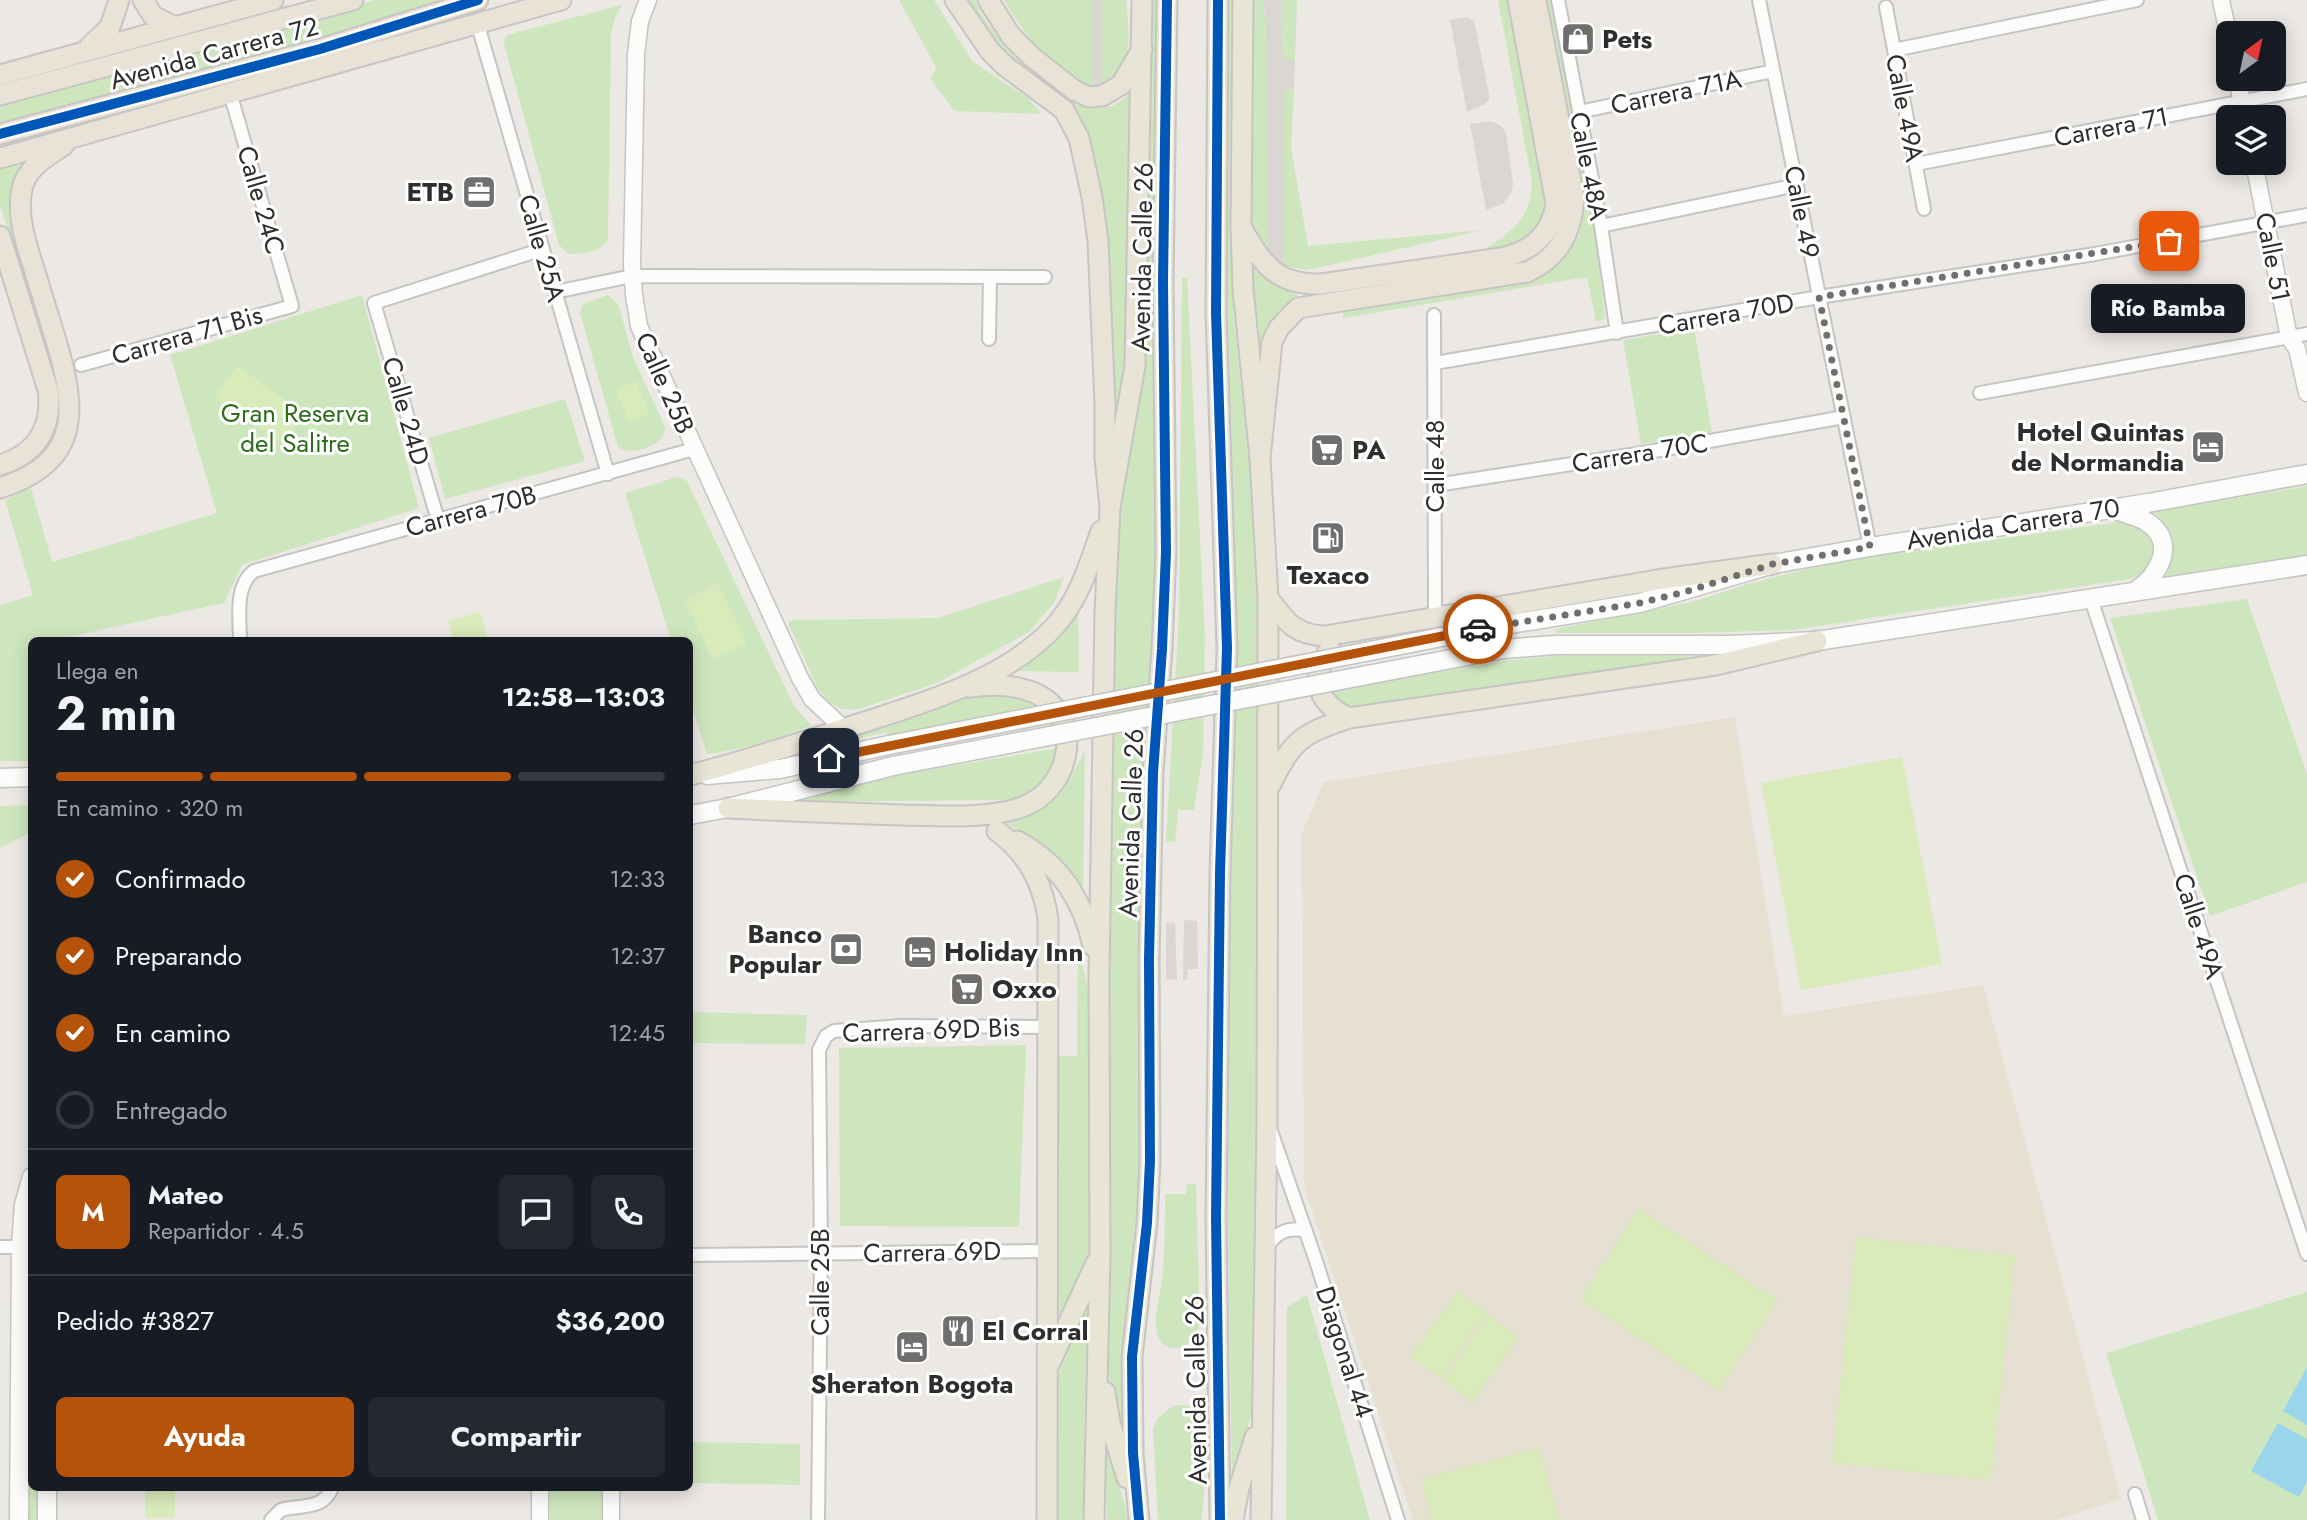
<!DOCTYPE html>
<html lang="es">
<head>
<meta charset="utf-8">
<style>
	body { margin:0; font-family:Jost,sans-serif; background:#242831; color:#f1f3f6; height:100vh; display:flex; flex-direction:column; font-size:26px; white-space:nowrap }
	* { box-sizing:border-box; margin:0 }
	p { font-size:23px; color:#9ea1a6 }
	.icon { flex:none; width:38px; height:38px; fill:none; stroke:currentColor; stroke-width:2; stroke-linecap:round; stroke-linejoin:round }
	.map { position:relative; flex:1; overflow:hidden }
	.panel { position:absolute; left:28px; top:637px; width:665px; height:854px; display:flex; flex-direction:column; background:#171b24; border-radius:10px; box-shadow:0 4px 18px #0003 }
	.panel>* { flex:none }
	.needle { width:46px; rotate:33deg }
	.fabs { position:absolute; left:2216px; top:21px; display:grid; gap:14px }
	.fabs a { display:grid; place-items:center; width:70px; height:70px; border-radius:10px; background:#171b24; box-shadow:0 4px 18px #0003; font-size:35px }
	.pin { position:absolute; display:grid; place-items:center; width:60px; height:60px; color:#fff; margin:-30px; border-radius:14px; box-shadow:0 4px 10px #0006 }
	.courier { position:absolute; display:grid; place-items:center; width:70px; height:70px; margin:-35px; border:5px solid #b45309; border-radius:50%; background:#fff; color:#222; box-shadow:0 2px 9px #0007 }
	.bubble { position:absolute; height:49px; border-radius:10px; background:#171b24; box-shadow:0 4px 18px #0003; font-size:23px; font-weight:700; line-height:49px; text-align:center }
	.headline em { font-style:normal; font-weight:700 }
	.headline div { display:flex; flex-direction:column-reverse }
	.headline { display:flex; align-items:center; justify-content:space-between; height:119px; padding:0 28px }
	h1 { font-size:46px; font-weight:700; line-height:52px }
	.bar { display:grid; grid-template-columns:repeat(4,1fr); gap:10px 7px; align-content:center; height:84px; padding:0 28px }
	.bar i { height:9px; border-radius:5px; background:#363941 }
	.bar .selected { background:#b45309 }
	.bar p { grid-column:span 4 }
	.line { display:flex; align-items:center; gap:18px; padding:0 28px; border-top:2px solid #363941 }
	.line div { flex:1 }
	.round { display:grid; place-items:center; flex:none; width:74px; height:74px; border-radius:10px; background:#242831 }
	ol { padding:0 28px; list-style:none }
	li { display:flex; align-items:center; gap:21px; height:77px }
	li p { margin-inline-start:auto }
	li .icon { padding:7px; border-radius:50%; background:#b45309; color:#fff; stroke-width:4 }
	li:last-child { color:#9ea1a6 }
	li i { width:38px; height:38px; border:4px solid #363941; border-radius:50% }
	.action { display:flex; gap:14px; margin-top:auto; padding:14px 28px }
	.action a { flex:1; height:80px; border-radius:10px; background:#b45309; color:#fff; font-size:28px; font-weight:700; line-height:80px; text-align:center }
	.action a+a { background:#242831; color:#f1f3f6 }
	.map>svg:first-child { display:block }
	.education { fill:#e6e0d3 }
	.green { fill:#cee6be }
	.pitch { fill:#d9eabb }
	.plaza { fill:#dad6d2 }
	.water { fill:#99d6ec }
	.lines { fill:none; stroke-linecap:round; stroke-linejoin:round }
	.minor-casing { stroke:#c5c4c5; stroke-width:16 }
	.tertiary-casing { stroke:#c5c4c5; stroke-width:19 }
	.secondary-casing { stroke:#c5c4c5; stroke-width:21 }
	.primary-casing { stroke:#c6c5c4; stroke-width:23 }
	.trunk-casing { stroke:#c6c5c4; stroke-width:23 }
	.minor { stroke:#fcfcfb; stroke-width:12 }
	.tertiary { stroke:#fcfcfb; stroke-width:16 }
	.secondary { stroke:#fcfcfb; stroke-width:18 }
	.primary { stroke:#e8e4d6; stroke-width:19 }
	.trunk { stroke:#e9e2d6; stroke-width:19 }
	.secondary-bridge-casing { stroke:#c5c4c5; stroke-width:21; stroke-linecap:butt }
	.secondary-bridge { stroke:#fcfcfb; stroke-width:18 }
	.cycleway-casing { stroke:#fff; stroke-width:15 }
	.cycleway { stroke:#0057b8; stroke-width:10 }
	.done { stroke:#706f6e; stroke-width:7; stroke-dasharray:0 12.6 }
	.route { stroke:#b45309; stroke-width:9 }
	.labels { text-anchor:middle; stroke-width:6; stroke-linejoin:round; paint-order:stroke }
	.poi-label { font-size:26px; font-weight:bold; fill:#2e2e2e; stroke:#fff; text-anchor:start }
	.street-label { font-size:26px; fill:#2e2e2e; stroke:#fff }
	.park-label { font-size:26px; fill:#2c6e1b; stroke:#fff }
</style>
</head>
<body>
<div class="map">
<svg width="2307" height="1520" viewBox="0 0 2307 1520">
	<rect width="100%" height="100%" fill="#ece8e4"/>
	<path class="education" d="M1735,717L1784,1016L1983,985L2121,1499L2057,1520H1413L1304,1186L1302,833L1324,782Z"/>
	<path class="green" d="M376,0H452L318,43L0,128V104Z
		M899,0H934L972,61L1028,98L1042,114L954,111L931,79L936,67Z
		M968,0H975C985,33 1064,107 1098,108C1112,109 1122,101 1131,92L1127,368L1109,463C1110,361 1119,255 1091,155C1088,144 1086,129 1080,120C1069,100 1046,87 1029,73C1004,51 985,28 968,0Z
		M1004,0H1092L1091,89C1054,76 1023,32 1004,0Z
		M1102,0H1126C1129,38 1136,61 1102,88Z
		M1151,0H1157L1155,633L1142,760L1141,1158L1137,1256L1124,1434L1106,1364L1107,1059L1113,583L1122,489L1145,367L1152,65Z
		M1227,0H1234L1233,313L1255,515L1259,631L1260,924L1252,1411L1232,1490L1228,1221L1229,843L1222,329Z
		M1253,0H1264L1266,39L1268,260L1252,228Z
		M1281,0H1297L1295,60L1283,61Z
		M1498,0H1510L1548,202C1539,238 1514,246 1481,252C1510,233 1531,220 1532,182Z
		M1543,0H1553L1595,224L1605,319L1596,322L1587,277L1343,318L1342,308L1560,259L1579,235L1581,212Z
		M622,5L615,18L611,33L608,240C602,251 581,255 569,254L559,245L503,40L507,35Z
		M1294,89L1291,147L1308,246L1483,230L1308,270L1289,267L1283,262V90Z
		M27,158C0,184 12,216 22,247L15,250L0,205V166Z
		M1253,259C1268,276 1281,288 1302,297C1269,309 1265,334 1260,365L1252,307Z
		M1187,277L1205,638L1203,753L1194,810H1178L1175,842H1166L1179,613L1182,278Z
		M362,295L419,508L242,565L224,603L54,640H32L31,761H0V605L33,595L5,500L31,488L52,562L217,513L170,355Z
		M608,295L618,304L633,357L665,427C666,446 630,457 618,447L580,313L583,304Z
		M1694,328L1712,433L1641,444L1623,340Z
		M565,399L585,461L445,499L429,438Z
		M677,477L687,481L794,706L811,725C777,739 743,750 707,754L690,699V640H671L625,493Z
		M2307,486V555L2162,579C2178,550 2174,536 2154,512Z
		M2126,521C2133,524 2141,526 2147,531C2161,544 2160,564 2143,574C2134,579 2119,580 2109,582L1792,630L1694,633H1556V629L1692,602L1748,584L1836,562Z
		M1064,577L1054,603L1029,632L937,683L856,710L841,709L829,702L818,689L788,623L793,620L938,618Z
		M2247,599L2307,774V882L2210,916L2110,618Z
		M1078,609L1079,672L1009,671Z
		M1592,653L1690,656L1627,671L1349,708L1338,706L1329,691L1509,660Z
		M1007,691L1044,706L889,736L885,732L785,758L972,695Z
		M1059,748C1058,765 1042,791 1025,797C1020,799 1013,799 1008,800L787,802L894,776Z
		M1085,750L1083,891C1063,861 1038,841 1007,824C1046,810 1068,787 1085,750Z
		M31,805V832L0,848V806Z
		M1078,948L1092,1005L1093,1257L1054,1341L1057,1056H1077Z
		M690,1012L807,1015L805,1044L690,1043Z
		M1026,1045L1019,1227L840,1226L839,1048Z
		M1187,1184H1196L1200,1324C1192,1355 1157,1357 1156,1326C1155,1308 1162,1289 1163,1271C1165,1246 1165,1220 1165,1194H1186Z
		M31,1208L32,1488H39V1520H27V1297Z
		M2307,1292V1520H2158L2106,1353Z
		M1091,1294L1084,1429L1085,1520H1055L1057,1378Z
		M1307,1295L1370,1520H1286L1287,1307Z
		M1174,1405C1182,1405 1189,1404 1195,1410C1213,1429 1203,1494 1202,1520H1158L1153,1428L1158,1418Z
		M1104,1438L1125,1505L1127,1520H1107Z
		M690,1442L800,1444V1485L690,1483Z
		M550,1488H603V1520H550Z"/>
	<path class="pitch" d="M237,366L305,413L283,444L215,397Z
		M635,381L650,414L630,423L616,390Z
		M718,583L747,644L713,659L685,599Z
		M480,612L488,640H453L448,621Z
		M1902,757L1942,964L1801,990L1761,783Z
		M1639,1209L1778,1301L1719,1390L1580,1299Z
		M1856,1237L2015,1255L1991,1480L1832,1463Z
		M1458,1291L1488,1313L1440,1378L1410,1356Z
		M1489,1315L1519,1337L1472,1402L1442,1379Z
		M1539,1448L1559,1520H1432L1421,1479Z
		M145,1488H175V1518H145Z"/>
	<path class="plaza" d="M1092,0H1102V88L1091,89Z
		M1264,0H1281L1283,60H1295L1294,89L1283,90V261L1289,267H1281L1268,260L1266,39Z
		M1467,17L1474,21L1475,26L1489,93V100L1485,104L1467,112L1450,20Z
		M1490,121L1500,125L1506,132L1513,184L1511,193L1503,204L1486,210L1470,124Z
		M1184,920L1197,921L1198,969H1188L1187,980H1183Z
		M1166,922L1175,923L1177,980L1166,979Z"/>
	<path class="water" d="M2307,1367V1425L2283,1411Z
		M2278,1423L2307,1439V1482L2299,1497L2251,1471Z"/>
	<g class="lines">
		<g class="minor-casing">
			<path id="minor" d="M1558,0L1601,226L1617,333
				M1759,0L1870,547
				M1886,7L1924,209
				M477,22L608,474
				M1894,50L2137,0
				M1579,112L1773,71
				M1916,164L2307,89
				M1601,226L1797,185
				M555,292L632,276L1045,277
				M1434,315L1435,617
				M989,339L990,277
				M1435,363L1819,297L2095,254L2307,215
				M81,365L292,306L230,93
				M1980,393L2307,334
				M1436,485L1637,454L1844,417
				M438,520L374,303L543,249
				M2091,599L2307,1254
				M240,640C240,619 234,586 254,571L694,449
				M1271,1131L1316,1261L1398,1520
				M0,1247H21
				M1265,1249C1276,1233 1287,1226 1306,1231
				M690,1255L1048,1251
				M2135,1494L2143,1520
				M271,1520L281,1510C301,1504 322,1511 332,1488
				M818,1520L821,1253L819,1050L826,1036L834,1031L901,1026L1047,1027"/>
		</g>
		<g class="tertiary-casing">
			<path id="tertiary" d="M648,0L640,21L636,54L632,264L634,295L639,326L800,678L812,699L844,729
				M2221,0L2228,33
				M2237,79L2245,117
				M2254,163L2289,337L2297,349L2307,393
				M540,1520V1488
				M611,1520V1488"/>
		</g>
		<g class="secondary-casing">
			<path id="secondary" d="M2116,510C2126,514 2138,516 2147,522C2178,542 2159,575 2136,591
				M1498,626L1640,603L1773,564L1870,547L2148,503L2307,474
				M1503,649L1555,645H1730L1817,641L2307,565
				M707,775L780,769L889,745
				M0,778L32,777
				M690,815L728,808L893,766
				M19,1520L21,1247L24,1205L32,1177
				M47,1520V1488"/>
		</g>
		<g class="primary-casing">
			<path id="primary" d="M1218,0L1216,313L1227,648L1220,873L1216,1217L1220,1520
				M1243,0L1241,227L1243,289L1260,458L1268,598L1267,1121L1261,1520
				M1268,598C1286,621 1294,635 1325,636L1663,579L1773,564
				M1330,649C1309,678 1317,703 1349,718
				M690,775C744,761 797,744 849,727C919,704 1003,682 1054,627C1079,600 1089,565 1101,531
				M1271,784C1293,739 1302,734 1349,718L1716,665L1817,641
				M728,808C786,811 844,813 903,815C937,816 997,820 1029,804C1071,784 1084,717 1037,694C1016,684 992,684 969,687
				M997,831C1027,853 1043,883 1048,919L1047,1520
				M1017,841C1059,863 1083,900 1093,946
				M1050,1363L1096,1263
				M1105,1392L1110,1423L1127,1478
				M1094,1520L1100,1256L1099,974L1105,611L1110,507L1135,366L1142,0
				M1139,1520L1133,1453L1132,1357L1147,1223L1150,1161L1149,959L1153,773L1162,649L1166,552L1163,282L1167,0
				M1233,1520L1239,1488L1255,1437"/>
		</g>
		<g class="trunk-casing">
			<path id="trunk" d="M143,0L153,16L175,27
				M955,0L990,51L1005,66L1064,110L1079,138L1092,197L1098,241L1105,405V458L1110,507
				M988,0L1011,36L1032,57L1074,90L1089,97L1102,96L1121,85L1142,49
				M89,47L110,27L119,0
				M0,75L273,0
				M0,95L353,0
				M0,134L320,49L478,0
				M0,158L561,0
				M1241,227C1263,264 1275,285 1321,284L1501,258C1532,251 1551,235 1556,204L1518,0
				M0,236L48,390C53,428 36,454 0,465
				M1260,458L1272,342L1279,328L1298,308L1527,272C1559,258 1572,232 1574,198L1536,0
				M0,488C84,461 76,407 55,337C47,311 39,285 31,259C24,237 16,209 23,185C29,166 48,156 64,145"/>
		</g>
		<use href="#minor" class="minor"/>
		<use href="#tertiary" class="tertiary"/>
		<use href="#secondary" class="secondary"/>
		<use href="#primary" class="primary"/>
		<use href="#trunk" class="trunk"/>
		<g class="secondary-bridge-casing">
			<path id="secondary-bridge" d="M889,745L1498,626
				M893,766L1503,649"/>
		</g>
		<use href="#secondary-bridge" class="secondary-bridge"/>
		<g class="cycleway-casing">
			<path id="cycleway" d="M1218,0L1216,313L1227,648L1220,873L1216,1217L1220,1520
				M0,134L320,49L478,0
				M1139,1520L1133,1453L1132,1357L1147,1223L1150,1161L1149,959L1153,773L1162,649L1166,552L1163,282L1167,0"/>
		</g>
		<use href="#cycleway" class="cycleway"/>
	</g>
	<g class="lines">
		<path class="done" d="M1478,629L1640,603L1685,592L1773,564L1870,547L1819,297L2169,241"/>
		<path class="route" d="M829,758L1478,629"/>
	</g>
	<defs>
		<g id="shop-square" transform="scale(1.75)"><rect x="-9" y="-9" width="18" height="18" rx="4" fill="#706f6e" stroke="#fff"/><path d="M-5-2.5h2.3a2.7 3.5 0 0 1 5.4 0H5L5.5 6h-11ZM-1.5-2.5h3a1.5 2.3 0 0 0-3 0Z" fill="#fff"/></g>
		<g id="office-square" transform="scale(1.75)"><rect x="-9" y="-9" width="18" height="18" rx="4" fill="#706f6e" stroke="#fff"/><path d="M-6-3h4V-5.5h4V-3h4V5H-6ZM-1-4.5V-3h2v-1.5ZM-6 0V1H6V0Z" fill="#fff"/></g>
		<g id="hotel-square" transform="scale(1.75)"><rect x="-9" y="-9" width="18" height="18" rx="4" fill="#706f6e" stroke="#fff"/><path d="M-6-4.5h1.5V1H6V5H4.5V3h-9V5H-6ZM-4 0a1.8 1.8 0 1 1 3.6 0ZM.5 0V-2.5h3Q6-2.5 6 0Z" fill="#fff"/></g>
		<g id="supermarket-square" transform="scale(1.75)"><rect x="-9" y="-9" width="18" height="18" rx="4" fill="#706f6e" stroke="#fff"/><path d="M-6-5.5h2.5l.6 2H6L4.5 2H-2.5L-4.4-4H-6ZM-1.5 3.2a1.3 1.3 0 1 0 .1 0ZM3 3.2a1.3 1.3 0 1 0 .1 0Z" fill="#fff"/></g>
		<g id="fuel-square" transform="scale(1.75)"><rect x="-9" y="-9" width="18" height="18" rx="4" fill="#706f6e" stroke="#fff"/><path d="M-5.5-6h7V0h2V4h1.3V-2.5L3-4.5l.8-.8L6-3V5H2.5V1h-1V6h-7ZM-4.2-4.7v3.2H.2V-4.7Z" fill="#fff"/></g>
		<g id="bank-square" transform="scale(1.75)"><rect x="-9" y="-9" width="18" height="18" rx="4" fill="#706f6e" stroke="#fff"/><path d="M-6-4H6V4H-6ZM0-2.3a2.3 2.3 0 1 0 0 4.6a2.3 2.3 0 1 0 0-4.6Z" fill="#fff"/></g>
		<g id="restaurant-square" transform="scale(1.75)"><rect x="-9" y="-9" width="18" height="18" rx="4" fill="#706f6e" stroke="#fff"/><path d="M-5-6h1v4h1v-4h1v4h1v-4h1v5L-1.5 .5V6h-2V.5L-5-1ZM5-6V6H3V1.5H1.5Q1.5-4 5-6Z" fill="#fff"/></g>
	</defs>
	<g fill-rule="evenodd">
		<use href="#shop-square" x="1578" y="39"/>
		<use href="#office-square" x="479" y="192"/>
		<use href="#hotel-square" x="2208" y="447"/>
		<use href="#supermarket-square" x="1327" y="450"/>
		<use href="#fuel-square" x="1328" y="538"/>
		<use href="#bank-square" x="846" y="949"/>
		<use href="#hotel-square" x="920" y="952"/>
		<use href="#supermarket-square" x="967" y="989"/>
		<use href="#restaurant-square" x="958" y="1331"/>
		<use href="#hotel-square" x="912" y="1347"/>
	</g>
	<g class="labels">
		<g class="poi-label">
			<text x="1602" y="48">Pets</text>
			<text x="454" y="201" text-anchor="end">ETB</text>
			<text x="2184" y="441" text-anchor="end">Hotel Quintas<tspan x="2184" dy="30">de Normandia</tspan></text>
			<text x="1352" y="459">PA</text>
			<text x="1328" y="584" text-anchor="middle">Texaco</text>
			<text x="822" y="943" text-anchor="end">Banco<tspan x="822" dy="30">Popular</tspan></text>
			<text x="944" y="961">Holiday Inn</text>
			<text x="992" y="998">Oxxo</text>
			<text x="982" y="1340">El Corral</text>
			<text x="912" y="1393" text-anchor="middle">Sheraton Bogota</text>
		</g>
		<g class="street-label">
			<text transform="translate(214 53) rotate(-15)" y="9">Avenida Carrera 72</text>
			<text transform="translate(1676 92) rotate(-12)" y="9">Carrera 71A</text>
			<text transform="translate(1905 108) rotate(79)" y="9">Calle 49A</text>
			<text transform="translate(2111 127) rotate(-11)" y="9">Carrera 71</text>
			<text transform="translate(1589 166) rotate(79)" y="9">Calle 48A</text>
			<text transform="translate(261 200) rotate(74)" y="9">Calle 24C</text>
			<text transform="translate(1802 212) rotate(79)" y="9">Calle 49</text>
			<text transform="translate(542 248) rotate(74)" y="9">Calle 25A</text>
			<text transform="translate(1142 257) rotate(-89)" y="9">Avenida Calle 26</text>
			<text transform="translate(2273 257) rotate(79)" y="9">Calle 51</text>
			<text transform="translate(1726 314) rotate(-10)" y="9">Carrera 70D</text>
			<text transform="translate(187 335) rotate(-16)" y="9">Carrera 71 Bis</text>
			<text transform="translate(665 383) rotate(66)" y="9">Calle 25B</text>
			<text transform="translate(406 411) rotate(74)" y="9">Calle 24D</text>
			<text transform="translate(1640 453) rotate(-9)" y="9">Carrera 70C</text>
			<text transform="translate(1435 466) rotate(-90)" y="9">Calle 48</text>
			<text transform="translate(471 511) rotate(-15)" y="9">Carrera 70B</text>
			<text transform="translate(2013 524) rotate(-9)" y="9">Avenida Carrera 70</text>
			<text transform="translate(1131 823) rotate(-88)" y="9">Avenida Calle 26</text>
			<text transform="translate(2199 926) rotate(72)" y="9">Calle 49A</text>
			<text transform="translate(931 1030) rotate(-2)" y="9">Carrera 69D Bis</text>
			<text transform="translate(932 1252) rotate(-1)" y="9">Carrera 69D</text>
			<text transform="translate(820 1282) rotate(-90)" y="9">Calle 25B</text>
			<text transform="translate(1345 1352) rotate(72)" y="9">Diagonal 44</text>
			<text transform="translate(1196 1390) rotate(-91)" y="9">Avenida Calle 26</text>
		</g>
		<g class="park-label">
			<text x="295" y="422">Gran Reserva<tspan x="295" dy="30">del Salitre</tspan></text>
		</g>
	</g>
</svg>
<div class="fabs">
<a><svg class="needle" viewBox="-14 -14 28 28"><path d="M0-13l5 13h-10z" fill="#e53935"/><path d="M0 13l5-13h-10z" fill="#9ea1a6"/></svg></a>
<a><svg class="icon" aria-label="layers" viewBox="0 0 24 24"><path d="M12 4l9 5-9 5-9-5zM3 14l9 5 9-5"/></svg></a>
</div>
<div class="pin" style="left:2169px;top:241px;background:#ea580c"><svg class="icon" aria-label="bag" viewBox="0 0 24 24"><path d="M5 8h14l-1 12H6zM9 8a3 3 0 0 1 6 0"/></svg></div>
<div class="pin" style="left:829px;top:758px;background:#1f2937"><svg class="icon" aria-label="home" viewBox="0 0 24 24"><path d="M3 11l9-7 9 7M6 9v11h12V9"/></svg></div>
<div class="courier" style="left:1478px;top:629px"><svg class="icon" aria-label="car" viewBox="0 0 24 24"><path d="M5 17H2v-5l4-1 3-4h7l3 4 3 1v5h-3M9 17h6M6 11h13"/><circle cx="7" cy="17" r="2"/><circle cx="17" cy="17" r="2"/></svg></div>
<div class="bubble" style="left:2091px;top:284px;width:154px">Río Bamba</div>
<section class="panel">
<div class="headline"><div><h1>2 min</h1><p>Llega en</p></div><em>12:58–13:03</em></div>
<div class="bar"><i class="selected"></i><i class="selected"></i><i class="selected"></i><i></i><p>En camino · 320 m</p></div>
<ol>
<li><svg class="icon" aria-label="check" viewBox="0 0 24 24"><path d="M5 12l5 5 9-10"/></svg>Confirmado<p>12:33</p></li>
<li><svg class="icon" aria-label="check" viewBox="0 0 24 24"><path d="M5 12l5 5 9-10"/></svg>Preparando<p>12:37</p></li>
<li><svg class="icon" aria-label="check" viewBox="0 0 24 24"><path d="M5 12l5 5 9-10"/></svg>En camino<p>12:45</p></li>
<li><i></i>Entregado</li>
</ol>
<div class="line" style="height:126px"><b class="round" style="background:#b45309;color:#fff">M</b><div><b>Mateo</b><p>Repartidor · 4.5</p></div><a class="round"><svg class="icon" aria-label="chat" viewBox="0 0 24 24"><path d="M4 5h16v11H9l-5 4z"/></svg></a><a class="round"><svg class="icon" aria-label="phone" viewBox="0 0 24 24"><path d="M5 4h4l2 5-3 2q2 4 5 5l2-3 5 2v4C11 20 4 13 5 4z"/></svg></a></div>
<div class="line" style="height:91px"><div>Pedido #3827</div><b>$36,200</b></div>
<div class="action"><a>Ayuda</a><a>Compartir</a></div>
</section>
</div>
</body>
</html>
